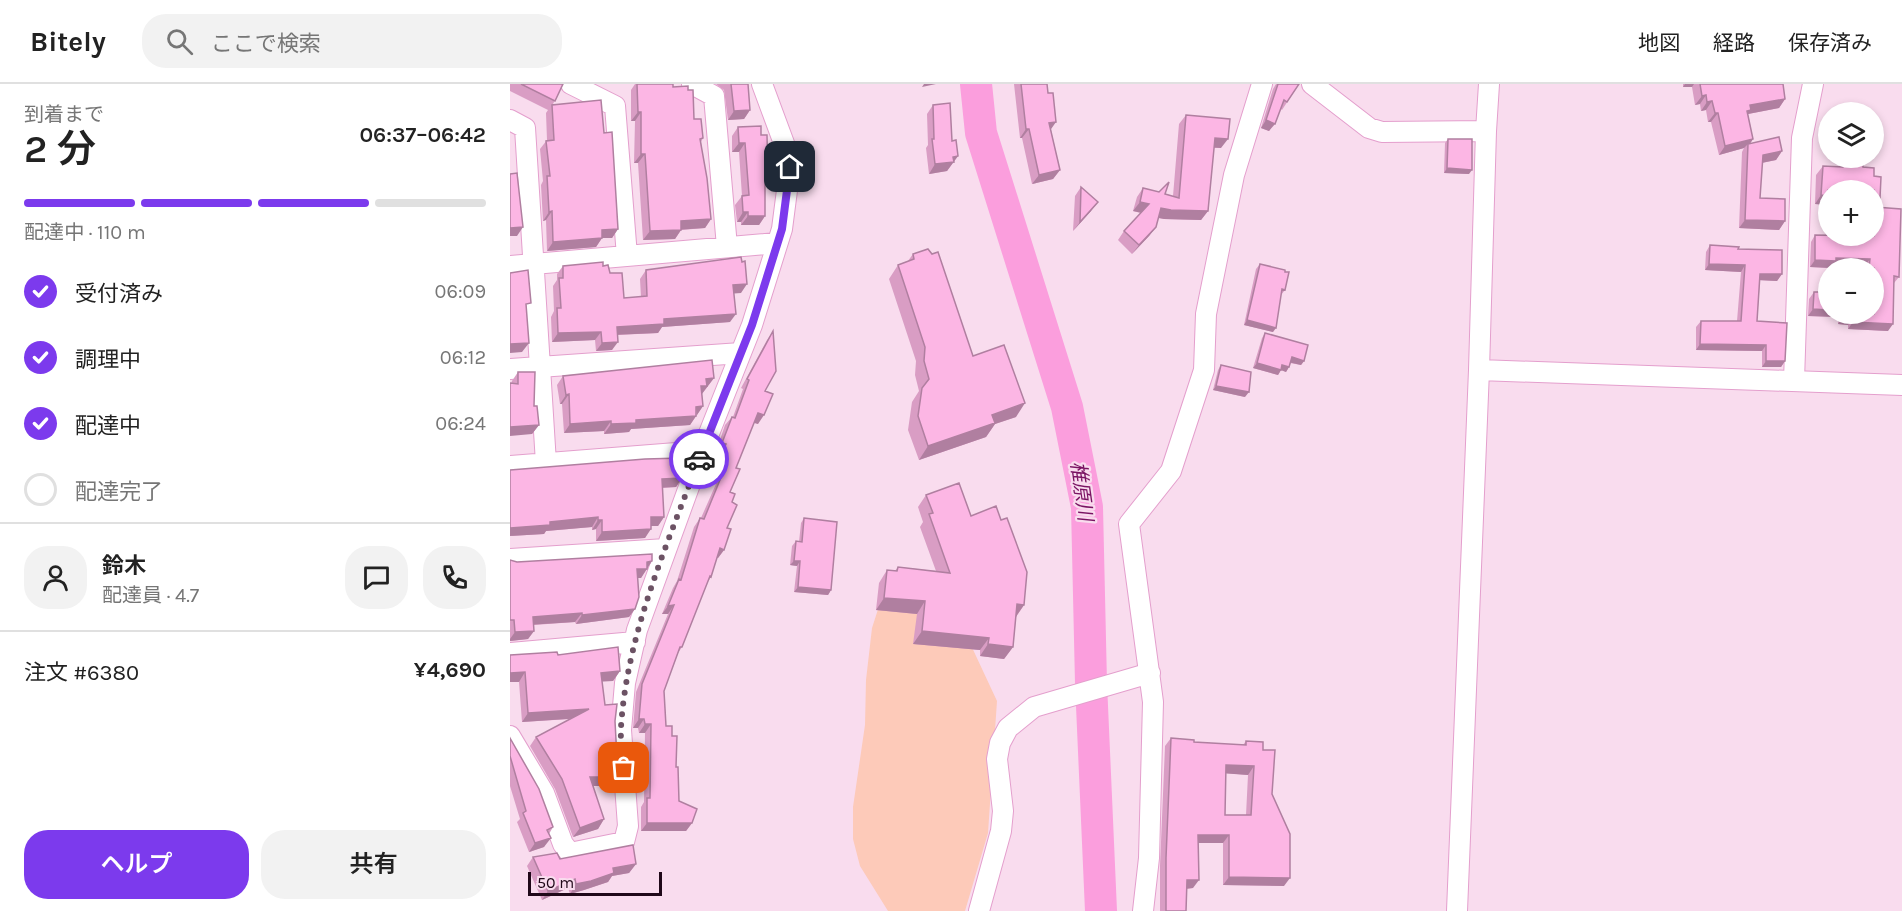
<!DOCTYPE html>
<html lang="ja">
<head>
<meta charset="utf-8">
<style>
	body { margin:0; font-family:Karla,"Noto Sans JP",sans-serif; background:#f2f2f2; color:#222; height:100vh; display:flex; flex-direction:column; font-size:22px; white-space:nowrap }
	* { box-sizing:border-box; margin:0 }
	p { font-size:20px; color:#767676 }
	.icon { flex:none; width:33px; height:33px; fill:none; stroke:currentColor; stroke-width:2; stroke-linecap:round; stroke-linejoin:round }
	.map { position:relative; flex:1; overflow:hidden }
	.panel { display:flex; flex-direction:column; background:#fff; width:510px }
	.panel>* { flex:none }
	.buttons { position:absolute; left:1308px; top:18px; display:grid; gap:12px }
	.buttons a { display:grid; place-items:center; width:66px; height:66px; border-radius:50%; background:#fff; box-shadow:0 3px 9px #0003; font-size:30px }
	.scale { position:absolute; left:18px; bottom:15px; width:134px; box-sizing:border-box; padding-left:6px; border:3px solid #200819; border-top:0; font-size:16px; line-height:21px; white-space:nowrap; color:#200819; -webkit-text-stroke:4px #f9dcee; paint-order:stroke }
	.pin { position:absolute; display:grid; place-items:center; width:51px; height:51px; color:#fff; margin:-26px; border-radius:12px; box-shadow:0 3px 9px #0006 }
	.courier { position:absolute; display:grid; place-items:center; width:60px; height:60px; margin:-30px; border:4px solid #7c3aed; border-radius:50%; background:#fff; color:#222; box-shadow:0 2px 8px #0007 }
	.summary em { font-style:normal; font-weight:600 }
	.summary div { display:flex; flex-direction:column-reverse }
	.summary { display:flex; align-items:center; justify-content:space-between; height:102px; padding:0 24px }
	h1 { font-size:39px; font-weight:600; line-height:45px }
	.bar { display:grid; grid-template-columns:repeat(4,1fr); gap:9px 6px; align-content:center; height:72px; padding:0 24px }
	.bar i { height:8px; border-radius:4px; background:#e0e0e0 }
	.bar .current { background:#7c3aed }
	.bar p { grid-column:span 4 }
	.line { display:flex; align-items:center; gap:15px; padding:0 24px; border-top:2px solid #e0e0e0 }
	.line div { flex:1 }
	.round { display:grid; place-items:center; flex:none; width:63px; height:63px; border-radius:24px; background:#f2f2f2 }
	ol { padding:0 24px; list-style:none }
	li { display:flex; align-items:center; gap:18px; height:66px }
	li p { margin-inline-start:auto }
	li .icon { padding:6px; border-radius:50%; background:#7c3aed; color:#fff; stroke-width:4 }
	li:last-child { color:#767676 }
	li i { width:33px; height:33px; border:3px solid #e0e0e0; border-radius:50% }
	.button { display:flex; gap:12px; margin-top:auto; padding:12px 24px }
	.button a { flex:1; height:69px; border-radius:24px; background:#7c3aed; color:#fff; font-size:24px; font-weight:600; line-height:69px; text-align:center }
	.button a+a { background:#f2f2f2; color:#222 }
	header { display:flex; align-items:center; gap:36px; box-sizing:border-box; height:84px; padding:0 30px; background:#fff; border-bottom:2px solid #e0e0e0 }
	header strong { font-size:28px }
	nav { display:flex; gap:33px; margin-inline-start:auto; font-size:21px }
	.search { width:420px; height:54px; background:#f2f2f2; display:flex; align-items:center; gap:15px; box-sizing:border-box; padding:0 21px; border-radius:24px; color:#767676; font-size:22px }
	main { display:flex; flex:1; min-height:0 }
	.map>svg:first-child { display:block }
	.green { fill:#fdcab9 }
	.lines { fill:none; stroke-linecap:round; stroke-linejoin:round }
	.river { stroke:#fb9edd; stroke-width:32 }
	.minor-casing { stroke:#e49fcd; stroke-width:22 }
	.minor { stroke:#fff; stroke-width:20 }
	.wall { fill:#d99dc4; fill-rule:evenodd }
	.shaded-wall { fill:#b07fa0 }
	.building { fill:#fcb6e4; stroke:#b07fa0; stroke-width:1.5; fill-rule:evenodd }
	.done { stroke:#6c5264; stroke-width:6; stroke-dasharray:0 10.8 }
	.route { stroke:#7c3aed; stroke-width:8 }
	.labels { text-anchor:middle; stroke-width:4.5; stroke-linejoin:round; paint-order:stroke }
	.water-label { font-size:20px; font-style:italic; fill:#7a1363; stroke:#f9dcee }
</style>
</head>
<body>
<header>
<strong>Bitely</strong>
<div class="search"><svg class="icon" aria-label="search" viewBox="0 0 24 24"><circle cx="10" cy="10" r="6"/><path d="M15 15l6 6"/></svg>ここで検索</div>
<nav><a>地図</a><a>経路</a><a>保存済み</a></nav>
</header>
<main>
<section class="panel">
<div class="summary"><div><h1>2 分</h1><p>到着まで</p></div><em>06:37–06:42</em></div>
<div class="bar"><i class="current"></i><i class="current"></i><i class="current"></i><i></i><p>配達中 · 110 m</p></div>
<ol>
<li><svg class="icon" aria-label="check" viewBox="0 0 24 24"><path d="M5 12l5 5 9-10"/></svg>受付済み<p>06:09</p></li>
<li><svg class="icon" aria-label="check" viewBox="0 0 24 24"><path d="M5 12l5 5 9-10"/></svg>調理中<p>06:12</p></li>
<li><svg class="icon" aria-label="check" viewBox="0 0 24 24"><path d="M5 12l5 5 9-10"/></svg>配達中<p>06:24</p></li>
<li><i></i>配達完了</li>
</ol>
<div class="line" style="height:108px"><a class="round"><svg class="icon" aria-label="person" viewBox="0 0 24 24"><circle cx="12" cy="8" r="4"/><path d="M4 21q1-7 8-7t8 7"/></svg></a><div><b>鈴木</b><p>配達員 · 4.7</p></div><a class="round"><svg class="icon" aria-label="chat" viewBox="0 0 24 24"><path d="M4 5h16v11H9l-5 4z"/></svg></a><a class="round"><svg class="icon" aria-label="phone" viewBox="0 0 24 24"><path d="M5 4h4l2 5-3 2q2 4 5 5l2-3 5 2v4C11 20 4 13 5 4z"/></svg></a></div>
<div class="line" style="height:78px"><div>注文 #6380</div><b>¥4,690</b></div>
<div class="button"><a>ヘルプ</a><a>共有</a></div>
</section>
<div class="map">
<svg width="1392" height="827" viewBox="0 0 1392 827">
	<rect width="100%" height="100%" fill="#f9dcee"/>
	<path class="green" d="M388,501L459,557L487,617L478,749L455,827H378L350,782L343,755V723L355,641L356,596L362,544L371,516Z"/>
	<g class="lines">
		<path class="river" d="M466,0L471,49L557,323L577,423L581,599L591,827"/>
		<g class="minor-casing">
			<path id="minor" d="M61,0L105,22L117,172
				M182,0L204,12L217,163
				M802,0L859,44L872,48L976,47
				M0,36L15,44L36,379
				M0,182L267,159
				M0,285L231,269
				M969,286L1392,301
				M1284,297L1292,54L1303,0
				M0,382L192,367
				M0,475L156,465
				M0,569L125,558
				M0,652L34,709L53,760L60,769L114,758L118,742L111,646L115,599L127,546L192,367L242,241L272,145L280,83L275,62L252,0
				M469,827L491,747L493,727L487,675L490,659L498,644L524,623L640,589
				M633,827L639,774L643,618L619,440L661,387L694,286L696,230L724,91L752,0
				M947,827L969,286L976,47L979,0"/>
		</g>
		<use href="#minor" class="minor"/>
	</g>
	<path class="wall" d="M0,0H53L43,20L94,49L108,145L102,154H92L86,163L37,167L36,136L33,137L31,101L33,97L30,65L37,56L36,29L38,26L0,7Z
		M125,0H163V3L178,6L184,35L193,54L191,58L201,135L195,144L171,146L165,155L133,156L128,79H124L125,37H121V6Z
		M206,0H238L240,26L234,35L218,36L214,6Z
		M504,0H537L541,46L550,86L543,95L522,100L512,54H510Z
		M766,0H789L772,26L771,25L759,47L751,44L763,5Z
		M1173,0H1273L1275,15L1269,24L1238,30L1243,55L1240,59L1272,67L1266,76L1252,79L1250,114L1275,137L1269,146L1229,144L1232,68L1234,64L1209,71L1201,38H1198L1196,26L1191,27L1190,20L1185,21L1182,3H1173Z
		M423,21L442,57L448,72L437,87L419,90L416,64L418,61L417,30Z
		M676,31L711,64H704L698,127L691,136L654,135L648,134L646,143L639,152L622,170L608,156L614,147L631,129L623,127L627,113L633,104L663,112L669,40Z
		M228,43L255,101V132L249,141H231V138H227L225,121L232,112L229,68H222V52Z
		M938,55L959,90L934,89L935,59Z
		M1334,76L1353,83L1364,123L1318,106V121L1305,120L1306,91L1313,82H1329Z
		M571,103L581,127L563,147L565,112Z
		M1365,123L1389,193L1384,199L1378,247L1338,245V241L1328,240V233L1298,232L1299,215L1304,208L1318,230H1364V184H1355V182L1323,181L1321,184L1300,183L1301,158L1305,151L1360,152H1364V126Z
		M1200,161L1228,165L1272,190L1267,197L1250,196L1247,237L1275,277L1271,283H1252V267L1186,266V243L1191,237H1227L1231,188L1195,186L1196,168Z
		M403,170L463,272L506,333L485,340L476,353L409,376L398,346L402,318L409,307L405,291L406,277L379,195L388,181L398,177Z
		M750,180L775,206L771,211L763,248L734,241L746,185Z
		M53,182H93L100,189L114,214L131,213L130,195L136,186L231,209H224L220,238L152,243L148,249L107,251L102,266L86,267L85,256L42,258L41,233L44,227L43,202L47,196V190Z
		M263,247L255,307L248,340L244,339L226,384L220,408L222,418L214,466L208,474H207L201,493L197,499L172,563L168,569L154,607L156,642L162,652L169,717L182,739L176,747H131V723L134,718L135,649H129L128,644H123L126,608L158,530H152L163,504L167,497L184,443L190,434H191L206,400L198,396L210,369L206,368L215,341L222,333H223L233,305L231,304L257,256Z
		M755,249L794,277L791,281L780,279L779,283L776,288L771,286L768,291L743,284L752,254Z
		M711,281L735,313L703,306L708,286Z
		M8,288L24,322L29,341L22,350L1,300L2,297Z
		M53,292L204,294L192,310L193,322L180,341L121,345L119,348L94,350V347L54,349L52,320H50L47,301Z
		M172,394L166,403L152,404L154,433L148,442H141L135,454L86,457V445L82,446V443L36,447L34,450L0,452Z
		M416,411L461,432L514,521L506,533L503,563L494,575L470,572V566L403,560L407,530L366,526L369,499L377,486L385,487L388,483L426,487L410,443L413,438L408,423Z
		M294,434L321,506L318,511L284,508L287,482L280,481L282,462L286,457L289,458L291,439Z
		M0,476L7,478L142,477L131,494H127L125,525L119,533L66,540L65,538L24,541V547L18,555L0,557Z
		M0,571H48L110,587L103,597H92L95,621L105,637L108,693L101,702H83L94,735L88,745L63,753L45,705L20,662L26,653L60,635L12,638L9,598Z
		M661,654L684,658L733,661L736,657L753,666L762,710L774,802L713,801V759H688L683,804L677,805L676,827H650V782L655,662ZM715,689L738,691L736,731H715Z
		M0,672L43,743L39,750L34,763L19,768L7,738L10,735L0,702Z
		M23,773L50,775L126,780L119,789L102,792L98,798L74,806L60,810L58,804L32,816L17,782Z"/>
	<path class="shaded-wall" d="M414,0H426L412,3Z
		M1175,0H1184L1182,3H1173Z
		M1196,11L1190,20L1185,21L1192,12Z
		M1275,15L1269,24L1238,30L1234,35L1240,21Z
		M1202,17L1196,26L1191,27L1197,18Z
		M240,26L234,35L218,36L224,27Z
		M128,28H131L125,37H121Z
		M1205,29H1208L1201,38H1198Z
		M756,36L765,40L759,47L751,44Z
		M546,38L539,48V39Z
		M516,45H519L512,54H510Z
		M705,54L718,55L711,64L698,63Z
		M1243,55L1238,63V60L1234,64L1209,71L1215,62Z
		M229,59H235L229,68H222Z
		M1272,67L1266,76L1246,80L1253,71Z
		M131,70H135L128,79H124Z
		M448,72L437,87L419,90L425,80L443,73Z
		M937,84L962,86L959,90L934,89Z
		M550,86L543,95L522,100L529,91Z
		M1311,111L1318,112V121L1305,120Z
		M1364,114H1370L1364,123Z
		M588,118L581,127L563,147L570,138Z
		M630,118L639,120L632,129L623,127Z
		M651,124L698,127L691,136L654,135L645,133Z
		M42,127L36,136L33,137L39,128Z
		M233,128H238L231,138H227Z
		M238,132H255L249,141H231Z
		M201,135L195,144L165,146L171,137Z
		M1235,136L1275,137L1269,146L1229,144Z
		M13,143L7,152H0V144Z
		M646,143L639,152L622,170L629,161Z
		M108,145L102,154H92L86,163L37,167L43,158L92,146Z
		M171,146L165,155L133,156L140,147Z
		M1326,174L1360,175L1355,182L1323,181L1321,184L1300,183L1305,176Z
		M1199,180L1235,181L1231,188L1195,186Z
		M1250,190H1272L1267,197L1246,196Z
		M237,200L231,209L217,210L223,201Z
		M1303,225L1318,226V230H1331L1328,233L1298,232Z
		M226,230L220,238L152,243L148,249L101,251L107,243L154,235Z
		M1333,233L1343,234L1338,241L1328,240Z
		M737,236L766,244L763,248L734,241Z
		M1343,238L1383,240L1378,247L1338,245Z
		M91,248L85,256L42,258L48,249Z
		M108,258L102,266L86,267L92,259Z
		M19,259L12,268L0,269V260Z
		M1190,260L1256,261L1252,267L1186,266Z
		M782,273L794,277L791,281L778,278Z
		M1256,277H1275L1271,283H1252Z
		M747,279L772,281L779,283L776,288L771,286L768,291L743,284Z
		M204,294L191,311H184L196,295Z
		M706,302L739,308L735,313L703,306Z
		M59,310L52,320H50L56,311Z
		M515,319L506,333L485,340L476,353L409,376L418,362L482,331Z
		M193,322L187,331L186,323Z
		M248,329L254,331L248,340L242,338Z
		M186,332L180,341L121,345L119,348L94,350L101,340L126,336Z
		M101,337L94,347L54,349L60,340Z
		M29,341L22,350L0,352V343Z
		M212,359L216,360L210,369L206,368Z
		M172,394L166,403L145,404L152,395Z
		M88,433L82,443L36,447L34,450L0,452V444L40,438Z
		M141,433H154L148,442H135Z
		M88,436H92L86,445L82,446Z
		M141,445L135,454L86,457L92,448Z
		M210,464L214,466L208,474L204,473Z
		M142,477L131,494H121L127,485L137,478Z
		M284,477H290L287,482L280,481Z
		M288,503L321,506L318,511L284,508Z
		M374,514L415,517L407,530L366,526Z
		M507,520L514,521L505,534Z
		M164,521L158,530H152L158,522Z
		M125,525L119,533L66,540L72,531Z
		M72,529L65,538L17,541L23,533Z
		M24,547L18,555L0,557V555L5,548Z
		M412,547L479,554L470,566L403,560Z
		M478,560L503,563L494,575L470,572Z
		M110,587L103,597L85,598L91,589Z
		M15,588L9,598H0V589Z
		M79,625L72,634L12,638L18,629Z
		M129,635H134L128,644H123Z
		M135,640H141L135,649H129Z
		M716,681L744,682L738,691L710,689Z
		M80,693H108L101,702H73Z
		M94,735L88,745L63,753L70,744Z
		M137,739H182L176,747H131Z
		M688,751H719L713,759H682Z
		M41,754L34,763L19,768L25,759Z
		M126,780L119,789L102,792L98,798L74,806L60,810L66,800L103,784Z
		M719,793L780,794L774,802L713,801Z
		M65,795L58,804L32,816L38,807Z
		M677,796H689L683,804L671,805Z"/>
	<path class="building" d="M11,0H53L45,17Z
		M127,0H163V3L178,2V6H183L184,35H191L193,54L190,55L197,94L201,135L171,137V146L140,147L135,70H131V28H128Z
		M221,0H238L240,26L224,27Z
		M511,0H537L538,9H543L546,38L539,39L550,86L529,91L519,45H516Z
		M768,0H789L777,18L774,16L765,40L756,36Z
		M1190,0H1273L1275,15L1240,21L1241,26L1237,27L1243,55L1215,62L1208,29H1205L1202,17L1197,18L1196,11L1192,12Z
		M91,16L94,49L102,48L108,145L92,146V154L43,158L42,127L39,128L37,92H40L36,57L44,56L42,21Z
		M440,19L442,57L446,56L448,72L443,73L444,78L425,80L422,55H424L423,21Z
		M676,31L720,35L718,55L705,54L698,127L661,126L651,124L646,143L629,161L614,147L639,120L630,118L633,104L649,108L659,98L655,110L669,114Z
		M251,42V51H257L258,97H255V132H238V128H233L232,112L239,111L235,59H229L228,43Z
		M1269,53L1272,67L1253,71L1250,114L1275,115V137L1235,136L1238,60Z
		M938,55H962V86L937,84Z
		M1334,76L1353,77V83L1364,84V92L1371,93L1370,114H1364V106H1318V112L1311,111L1313,82L1333,83Z
		M7,89L13,143L0,144V90Z
		M571,103L588,118L570,138Z
		M1365,123L1391,125L1389,193L1384,192L1383,240L1343,238V234L1333,233V230H1364V184H1359L1360,175L1326,174V177L1305,176V151L1364,152Z
		M1200,161L1229,163L1228,165L1272,166V190H1250L1247,237L1277,239L1275,277H1256V261L1190,260L1191,237H1231L1235,181L1199,180Z
		M418,165L422,170L428,168L463,272L494,261L515,319L482,331L485,339L418,362L408,332L412,304L419,295L414,277L415,263L388,181L404,175L403,170Z
		M231,173L232,178L235,177L237,200L223,201L226,230L154,235V240L107,243L108,258L92,259L91,248L48,249L47,224H51L49,194H53V182L93,178V182L98,181L100,189H112L114,214L137,212L136,186Z
		M750,180L775,186V188H779L775,206L772,205L766,244L737,236Z
		M18,186L21,219L16,220L19,259L0,260V189Z
		M1304,208H1318V226L1303,225Z
		M263,247L266,287L255,307L263,310L254,331L248,329L226,384L230,385L220,408L225,410L222,418L227,421L217,444L221,445L214,466L210,464L201,493L200,492L172,563H170L154,607L156,642H162V652H167L166,683H168L169,717L187,725L182,739H137V714H140L141,640H135L134,635H129L132,600L164,521L158,522L169,495L171,496L190,434L194,435L212,391L204,388L216,360L212,359L222,333L225,334L239,296L237,295Z
		M755,249L798,261L794,277L782,273L779,283L772,281L771,286L747,279Z
		M202,276L204,294L196,295L197,302H191L193,322L186,323V332L126,336V339L101,340V337L60,340L59,310L56,311L53,292Z
		M711,281L741,288L739,308L706,302Z
		M8,288H25L24,322H27L29,341L0,343V299L8,300Z
		M171,374L172,394L152,395L154,433H141V445L92,448V436H88V433L40,438V441L0,444V386L135,375Z
		M449,399L461,432L486,422L491,436L497,434L517,488L514,521L507,520L503,563L478,560L479,554L412,547L415,517L374,514L377,486L387,487L388,483L440,489L419,430L423,429L416,411Z
		M294,434L327,438L321,506L288,503L290,477H284L286,457L292,458Z
		M142,470V477L137,478V485H127L129,513L125,525L72,531V529L23,533L24,547L5,548L4,536H0V476L7,478Z
		M108,563L110,587L91,589L95,621L107,620L105,637L108,693H80L94,735L70,744L52,695L26,653L79,625L18,629L15,588L0,589V571L47,568L48,571Z
		M0,654L29,705L43,743L37,746L41,754L25,759L13,729L16,727L0,672Z
		M661,654L684,656V658L736,661V657L753,658V666H765L762,710L780,750V794L719,793V751H688L689,796H677L676,827H656V774ZM716,681L744,682L741,731H715Z
		M123,761L126,780L103,784L104,789L81,797L66,800L65,795L38,807L23,773L47,769L50,775Z"/>
	<g class="lines">
		<path class="done" d="M114,684C113,671 110,656 111,643C117,549 157,462 189,375"/>
		<path class="route" d="M189,375L242,241L272,145L280,83"/>
	</g>
	<g class="labels">
		<g class="water-label">
			<text transform="translate(572 407) rotate(82)" y="7">椎原川</text>
		</g>
	</g>
</svg>
<div class="buttons">
<a><svg class="icon" aria-label="layers" viewBox="0 0 24 24"><path d="M12 4l9 5-9 5-9-5zM3 14l9 5 9-5"/></svg></a>
<a>+</a>
<a>−</a>
</div>
<div class="scale">50 m</div>
<div class="pin" style="left:114px;top:684px;background:#ea580c"><svg class="icon" aria-label="bag" viewBox="0 0 24 24"><path d="M5 8h14l-1 12H6zM9 8a3 3 0 0 1 6 0"/></svg></div>
<div class="pin" style="left:280px;top:83px;background:#1f2937"><svg class="icon" aria-label="home" viewBox="0 0 24 24"><path d="M3 11l9-7 9 7M6 9v11h12V9"/></svg></div>
<div class="courier" style="left:189px;top:375px"><svg class="icon" aria-label="car" viewBox="0 0 24 24"><path d="M5 17H2v-5l4-1 3-4h7l3 4 3 1v5h-3M9 17h6M6 11h13"/><circle cx="7" cy="17" r="2"/><circle cx="17" cy="17" r="2"/></svg></div>
</div>
</main>
</body>
</html>
